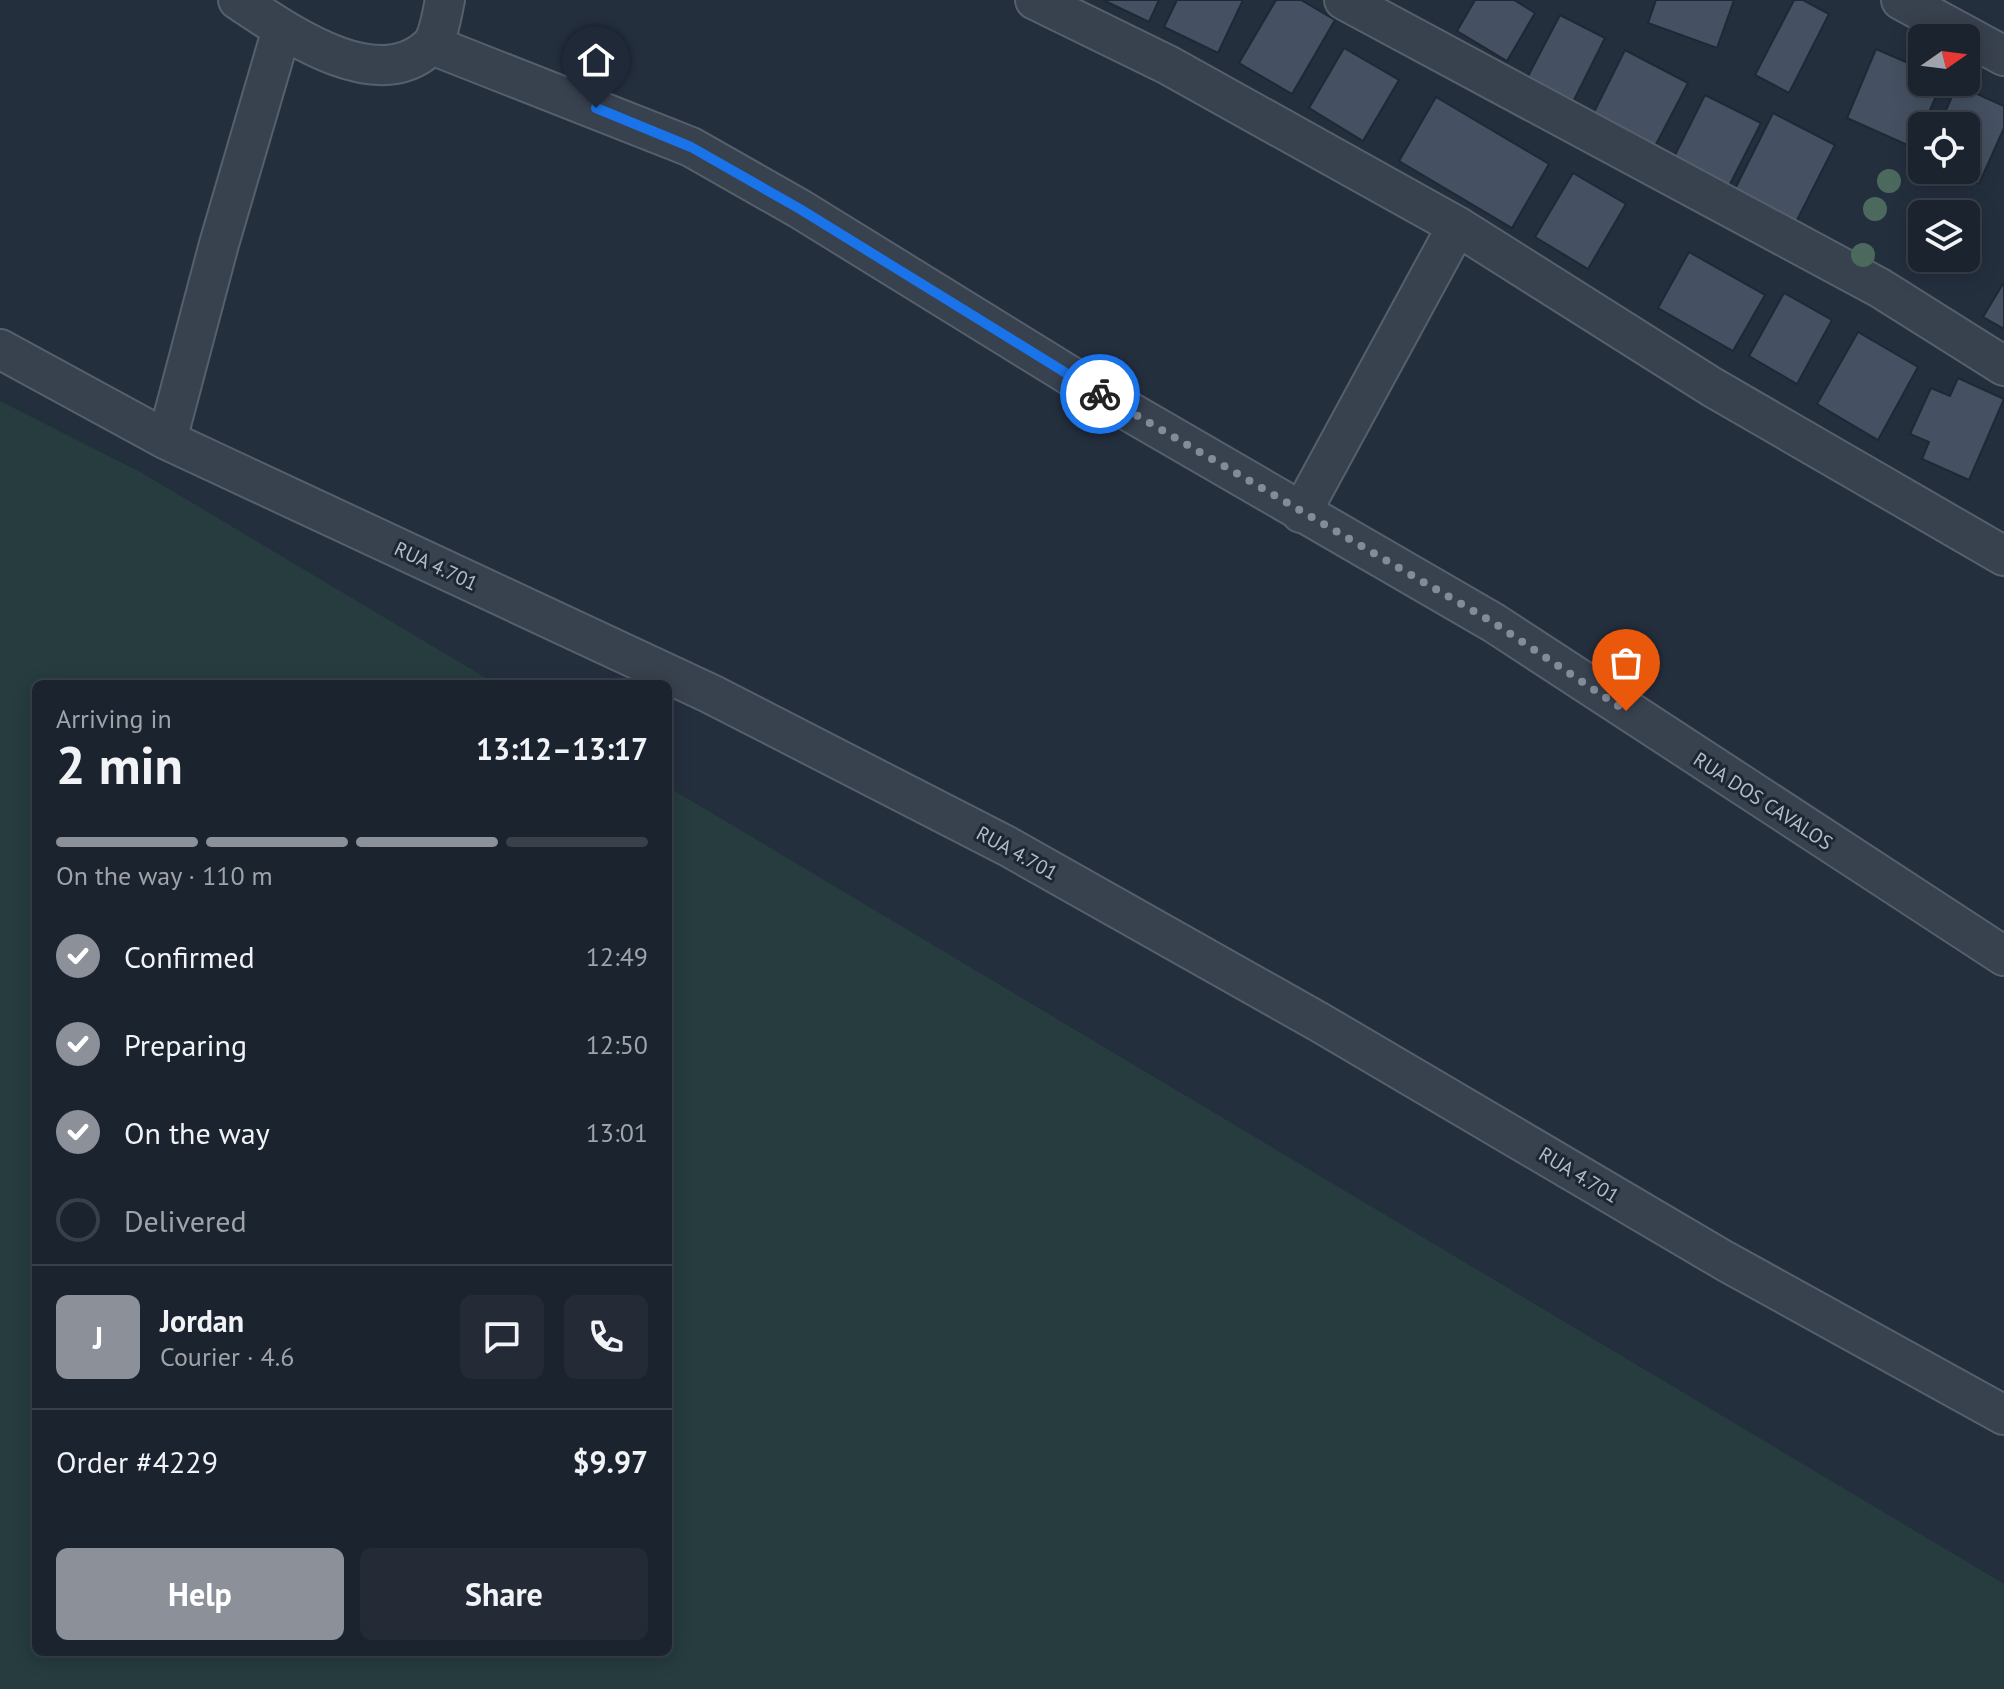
<!DOCTYPE html>
<html lang="en">
<head>
<meta charset="utf-8">
<style>
	body { margin:0; font-family:"PT Sans",sans-serif; background:#242b36; color:#f1f3f6; height:100vh; display:flex; flex-direction:column; font-size:30px; white-space:nowrap }
	* { box-sizing:border-box; margin:0 }
	p { font-size:26px; color:#a0a4aa }
	.icon { flex:none; width:44px; height:44px; fill:none; stroke:currentColor; stroke-width:2; stroke-linecap:round; stroke-linejoin:round }
	.map { position:relative; flex:1; overflow:hidden }
	.panel { position:absolute; left:32px; top:680px; width:640px; height:976px; display:flex; flex-direction:column; background:#1b232e; border-radius:12px; box-shadow:0 4px 20px #0003,0 0 0 2px #39404a }
	.panel>* { flex:none }
	.needle { width:52px; rotate:76deg }
	.controls { position:absolute; left:1908px; top:24px; display:grid; gap:16px }
	.controls a { display:grid; place-items:center; width:72px; height:72px; border-radius:12px; background:#1b232e; box-shadow:0 4px 20px #0003,0 0 0 2px #39404a; font-size:40px }
	.pin { position:absolute; display:grid; place-items:center; width:68px; height:68px; color:#fff; margin:-82px -34px; border-radius:50% 50% 50% 0; rotate:-45deg; box-shadow:0 0 8px #0007 }
	.pin .icon { rotate:45deg }
	.courier { position:absolute; display:grid; place-items:center; width:80px; height:80px; margin:-40px; border:6px solid #1a73e8; border-radius:50%; background:#fff; color:#222; box-shadow:0 2px 10px #0007 }
	.head em { font-style:normal; font-weight:800 }
	.head div { display:flex; flex-direction:column-reverse }
	.head { display:flex; align-items:center; justify-content:space-between; height:136px; padding:0 24px }
	h1 { font-size:52px; font-weight:800; line-height:60px }
	.bar { display:grid; grid-template-columns:repeat(4,1fr); gap:12px 8px; align-content:center; height:96px; padding:0 24px }
	.bar i { height:10px; border-radius:6px; background:#39404a }
	.bar .on { background:#8c9099 }
	.bar p { grid-column:span 4 }
	.line { display:flex; align-items:center; gap:20px; padding:0 24px; border-top:2px solid #39404a }
	.line div { flex:1 }
	.round { display:grid; place-items:center; flex:none; width:84px; height:84px; border-radius:12px; background:#242b36 }
	ol { padding:0 24px; list-style:none }
	li { display:flex; align-items:center; gap:24px; height:88px }
	li p { margin-inline-start:auto }
	li .icon { padding:8px; border-radius:50%; background:#8c9099; color:#fff; stroke-width:4 }
	li:last-child { color:#a0a4aa }
	li i { width:44px; height:44px; border:4px solid #39404a; border-radius:50% }
	.button { display:flex; gap:16px; margin-top:auto; padding:16px 24px }
	.button a { flex:1; height:92px; border-radius:12px; background:#8c9099; color:#fff; font-size:32px; font-weight:800; line-height:92px; text-align:center }
	.button a+a { background:#242b36; color:#f1f3f6 }
	.map>svg:first-child { display:block }
	.green { fill:#263c3f }
	.building { fill:#455162; stroke:#1f2835; stroke-width:2 }
	.lines { fill:none; stroke-linecap:round; stroke-linejoin:round }
	.minor-casing { stroke:#565f6c; stroke-width:42 }
	.minor { stroke:#38414e; stroke-width:38 }
	.tree { fill:#4b6a5d }
	.done { stroke:#828b98; stroke-width:8; stroke-dasharray:0 14.4 }
	.route { stroke:#1a73e8; stroke-width:10 }
	.labels { text-anchor:middle; stroke-width:6; stroke-linejoin:round; paint-order:stroke }
	.street-label { font-size:20px; fill:#b4bcc9; stroke:#1d2633 }
</style>
</head>
<body>
<div class="map">
<svg width="2004" height="1689" viewBox="0 0 2004 1689">
	<rect width="100%" height="100%" fill="#242f3e"/>
	<path class="green" d="M0,401L142,473L496,684H36V1652H668V787L2004,1584V1689H0Z"/>
	<path class="building" d="M1103,0H1159L1149,22Z
		M1177,0H1243L1218,53L1164,27Z
		M1276,0H1301L1335,20L1292,94L1239,63Z
		M1475,0H1514L1535,13L1507,61L1457,31Z
		M1656,0H1734L1717,48L1648,23Z
		M1794,0H1803L1829,14L1789,93L1755,75Z
		M1560,15L1605,38L1573,102L1527,78Z
		M1344,48L1399,80L1363,141L1309,108Z
		M1876,49L1922,69V82H1942L1914,148L1847,118Z
		M1625,50L1688,83L1653,150L1591,118Z
		M1957,85L2004,106V128L1979,184L1947,170H1966V126H1939Z
		M1705,95L1761,123L1728,188L1673,159Z
		M1436,97L1549,164L1512,228L1399,161Z
		M1773,113L1835,145L1792,230L1730,199Z
		M1573,173L1626,204L1588,269L1535,237Z
		M1689,252L1765,295L1733,351L1658,308Z
		M2004,282V329L1983,317Z
		M1784,293L1832,320L1797,384L1749,356Z
		M1858,332L1918,367L1878,440L1817,404Z
		M1958,378L2004,399L1969,480L1922,459L1929,442L1910,434L1931,388L1950,396Z"/>
	<g class="lines">
		<g class="minor-casing">
			<path id="minor" d="M238,0C285,31 376,97 429,47C439,38 442,13 445,0
				M1035,0L1168,65L1457,226L1712,387L2004,556
				M1344,0L1880,288L2004,366
				M1901,0L2004,56
				M432,45L691,147L800,209L1111,401L1494,623L2004,956
				M0,349L167,440L711,694L1007,846L1319,1022L1725,1261L2004,1415
				M167,440L219,244L282,29
				M1301,513L1457,226"/>
		</g>
		<use href="#minor" class="minor"/>
	</g>
	<g class="tree">
		<circle cx="1889" cy="181" r="12"/>
		<circle cx="1875" cy="209" r="12"/>
		<circle cx="1863" cy="255" r="12"/>
	</g>
	<g class="lines">
		<path class="done" d="M1100,394L1494,623L1626,711"/>
		<path class="route" d="M596,108L691,147L800,209L1100,394"/>
	</g>
	<g class="labels">
		<g class="street-label">
			<text transform="translate(436 566) rotate(25)" y="7">RUA 4.701</text>
			<text transform="translate(1763 801) rotate(33)" y="7">RUA DOS CAVALOS</text>
			<text transform="translate(1017 853) rotate(29)" y="7">RUA 4.701</text>
			<text transform="translate(1579 1175) rotate(31)" y="7">RUA 4.701</text>
		</g>
	</g>
</svg>
<div class="controls">
<a><svg class="needle" viewBox="-14 -14 28 28"><path d="M0-13l5 13h-10z" fill="#e53935"/><path d="M0 13l5-13h-10z" fill="#a0a4aa"/></svg></a>
<a><svg class="icon" aria-label="locate" viewBox="0 0 24 24"><circle cx="12" cy="12" r="6"/><path d="M12 2v4M12 18v4M2 12h4M18 12h4"/></svg></a>
<a><svg class="icon" aria-label="layers" viewBox="0 0 24 24"><path d="M12 4l9 5-9 5-9-5zM3 14l9 5 9-5"/></svg></a>
</div>
<div class="pin" style="left:1626px;top:711px;background:#ea580c"><svg class="icon" aria-label="bag" viewBox="0 0 24 24"><path d="M5 8h14l-1 12H6zM9 8a3 3 0 0 1 6 0"/></svg></div>
<div class="pin" style="left:596px;top:108px;background:#1f2937"><svg class="icon" aria-label="home" viewBox="0 0 24 24"><path d="M3 11l9-7 9 7M6 9v11h12V9"/></svg></div>
<div class="courier" style="left:1100px;top:394px"><svg class="icon" aria-label="bike" viewBox="0 0 24 24"><circle cx="6" cy="16" r="4"/><circle cx="18" cy="16" r="4"/><path d="M6 16l4-8h5l3 8M10 8l3 8H6M13 5h3"/></svg></div>
<section class="panel">
<div class="head"><div><h1>2 min</h1><p>Arriving in</p></div><em>13:12–13:17</em></div>
<div class="bar"><i class="on"></i><i class="on"></i><i class="on"></i><i></i><p>On the way · 110 m</p></div>
<ol>
<li><svg class="icon" aria-label="check" viewBox="0 0 24 24"><path d="M5 12l5 5 9-10"/></svg>Confirmed<p>12:49</p></li>
<li><svg class="icon" aria-label="check" viewBox="0 0 24 24"><path d="M5 12l5 5 9-10"/></svg>Preparing<p>12:50</p></li>
<li><svg class="icon" aria-label="check" viewBox="0 0 24 24"><path d="M5 12l5 5 9-10"/></svg>On the way<p>13:01</p></li>
<li><i></i>Delivered</li>
</ol>
<div class="line" style="height:144px"><b class="round" style="background:#8c9099;color:#fff">J</b><div><b>Jordan</b><p>Courier · 4.6</p></div><a class="round"><svg class="icon" aria-label="chat" viewBox="0 0 24 24"><path d="M4 5h16v11H9l-5 4z"/></svg></a><a class="round"><svg class="icon" aria-label="phone" viewBox="0 0 24 24"><path d="M5 4h4l2 5-3 2q2 4 5 5l2-3 5 2v4C11 20 4 13 5 4z"/></svg></a></div>
<div class="line" style="height:104px"><div>Order #4229</div><b>$9.97</b></div>
<div class="button"><a>Help</a><a>Share</a></div>
</section>
</div>
</body>
</html>
